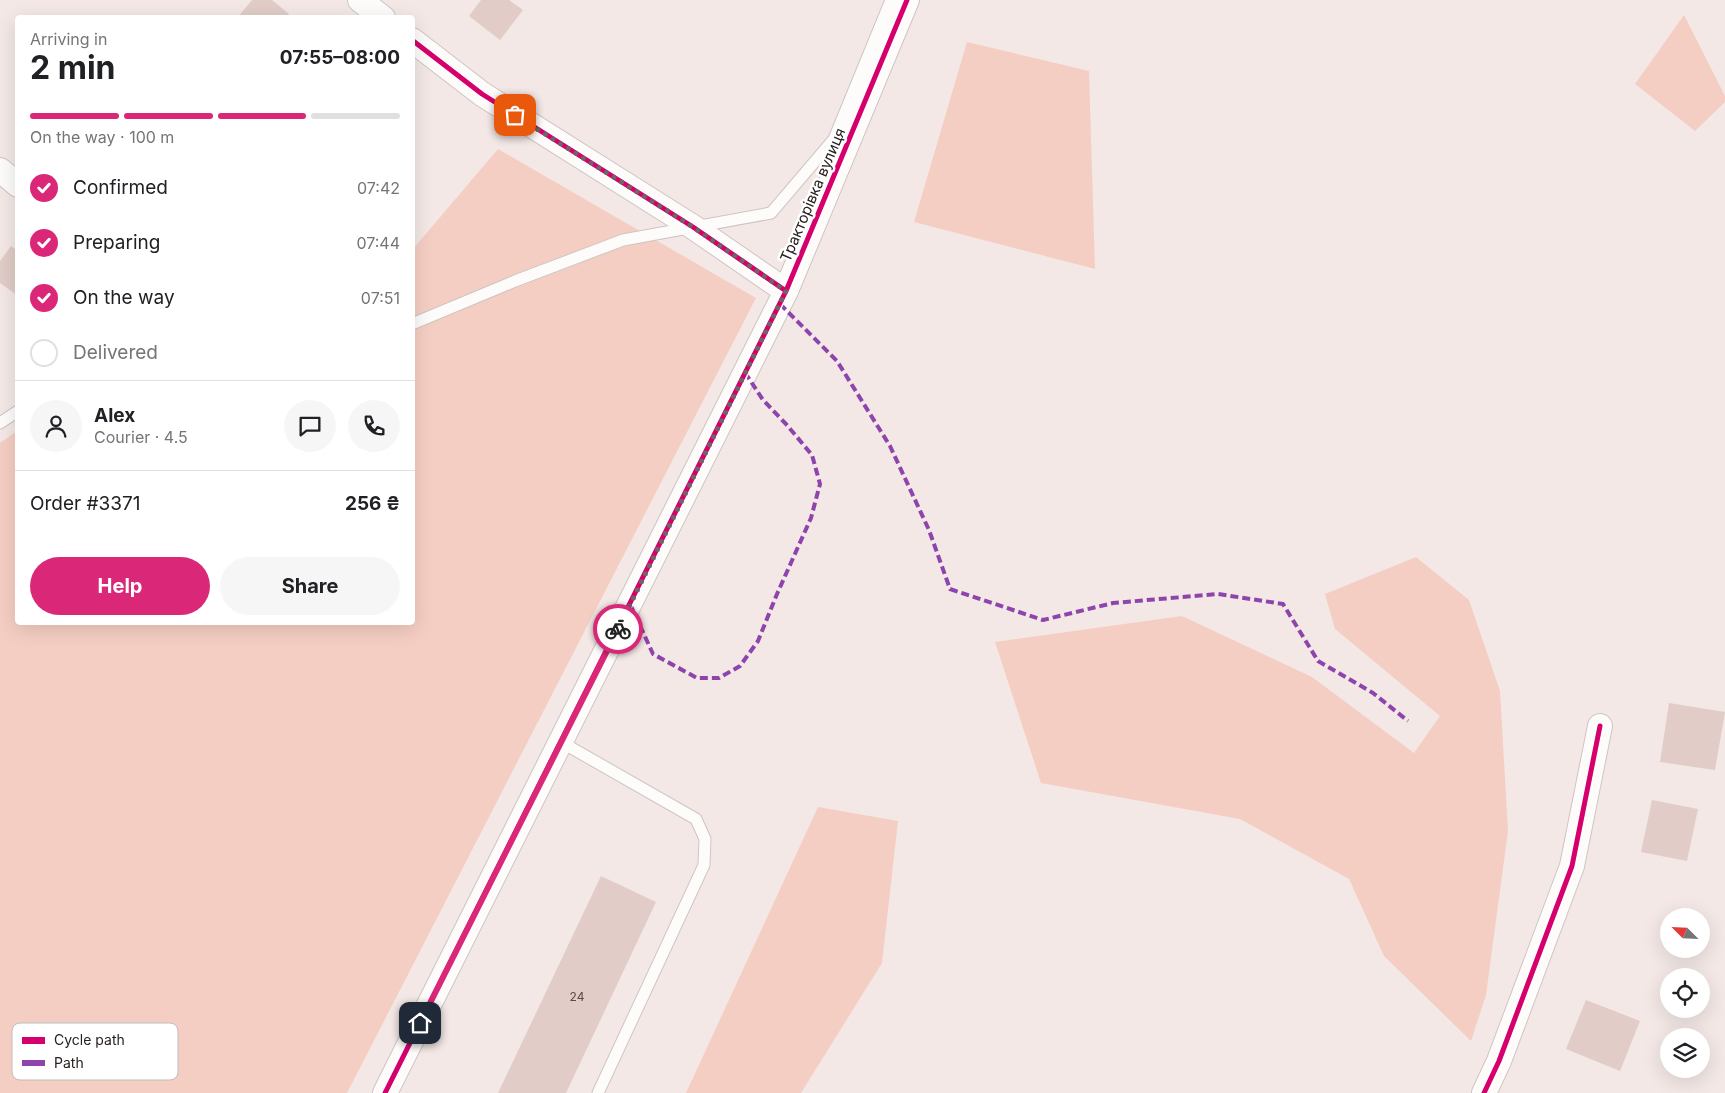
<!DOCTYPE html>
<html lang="en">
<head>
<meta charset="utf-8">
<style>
	body { margin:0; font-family:Inter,sans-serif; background:#f6f6f6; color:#202124; height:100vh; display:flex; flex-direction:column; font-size:19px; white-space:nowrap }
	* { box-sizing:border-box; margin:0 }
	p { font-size:16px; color:#757577 }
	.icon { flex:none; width:28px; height:28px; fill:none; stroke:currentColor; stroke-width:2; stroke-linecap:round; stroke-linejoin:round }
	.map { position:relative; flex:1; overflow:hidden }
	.details { position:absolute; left:15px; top:15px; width:400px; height:610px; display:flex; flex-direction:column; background:#fff; border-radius:5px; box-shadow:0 5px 20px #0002 }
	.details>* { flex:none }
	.needle { width:32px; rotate:294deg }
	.fabs { position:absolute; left:1660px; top:908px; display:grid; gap:10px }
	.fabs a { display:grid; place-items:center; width:50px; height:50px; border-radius:50%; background:#fff; box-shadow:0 5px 20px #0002; font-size:25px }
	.pin { position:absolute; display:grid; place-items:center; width:42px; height:42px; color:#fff; margin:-21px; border-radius:10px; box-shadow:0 2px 8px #0006 }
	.courier { position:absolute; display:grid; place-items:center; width:50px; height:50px; margin:-25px; border:4px solid #db2777; border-radius:50%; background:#fff; color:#222; box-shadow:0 1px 6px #0007 }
	.head em { font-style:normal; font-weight:700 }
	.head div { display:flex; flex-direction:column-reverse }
	.head { display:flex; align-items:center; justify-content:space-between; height:85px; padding:0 15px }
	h1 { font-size:32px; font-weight:700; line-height:38px }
	.bar { display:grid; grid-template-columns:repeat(4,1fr); gap:8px 5px; align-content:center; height:60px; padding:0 15px }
	.bar i { height:6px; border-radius:4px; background:#e0e0e0 }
	.bar .selected { background:#db2777 }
	.bar p { grid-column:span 4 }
	.line { display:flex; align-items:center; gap:12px; padding:0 15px; border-top:1px solid #e0e0e0 }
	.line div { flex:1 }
	.round { display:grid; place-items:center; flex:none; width:52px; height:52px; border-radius:26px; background:#f6f6f6 }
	ol { padding:0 15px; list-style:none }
	li { display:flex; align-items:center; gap:15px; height:55px }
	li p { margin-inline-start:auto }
	li .icon { padding:5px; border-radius:50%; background:#db2777; color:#fff; stroke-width:4 }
	li:last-child { color:#757577 }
	li i { width:28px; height:28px; border:2px solid #e0e0e0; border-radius:50% }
	.primary-button { display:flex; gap:10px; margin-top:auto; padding:10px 15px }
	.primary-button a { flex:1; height:58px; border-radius:30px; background:#db2777; color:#fff; font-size:20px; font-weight:700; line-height:58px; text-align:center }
	.primary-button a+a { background:#f6f6f6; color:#202124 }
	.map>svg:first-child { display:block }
	.green { fill:#f5cec3 }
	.building { fill:#e1ccc7 }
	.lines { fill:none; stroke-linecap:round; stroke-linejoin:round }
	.service-casing { stroke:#cec5c3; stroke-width:13 }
	.minor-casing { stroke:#cec5c3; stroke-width:26 }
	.service { stroke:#fdfcfb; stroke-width:11 }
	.minor { stroke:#fdfcfb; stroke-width:24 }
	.quiet { stroke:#8e44ad; stroke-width:4; stroke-dasharray:8 4; stroke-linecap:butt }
	.cycleway-casing { stroke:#fff; stroke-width:8 }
	.cycleway { stroke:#d6006c; stroke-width:5 }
	.done { stroke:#6e6664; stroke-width:5; stroke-dasharray:0 9 }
	.route { stroke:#db2777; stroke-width:6 }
	.labels { text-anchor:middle; stroke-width:5; stroke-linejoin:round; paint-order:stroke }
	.number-label { font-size:12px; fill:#564b48 }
	.street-label { font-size:15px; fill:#27201e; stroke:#fff }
	.key { fill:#fff; stroke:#bebcbc; stroke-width:1 }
	.key-label { font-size:14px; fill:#27201e }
</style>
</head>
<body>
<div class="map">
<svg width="1725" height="1093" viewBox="0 0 1725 1093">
	<rect width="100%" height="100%" fill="#f3e8e5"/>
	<path class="green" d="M1684,15L1725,96V102L1695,131L1635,84Z
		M967,42L1089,71L1095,269L914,222Z
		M498,149L756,298L347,1093H0V443L17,431L18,622H412L413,249Z
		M1416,557L1469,600L1500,691L1508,831L1486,995L1471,1041L1384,956L1349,879L1240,819L1041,783L995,642L1182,616L1312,677L1414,753L1440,716L1335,629L1325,594Z
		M818,807L898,821L882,963L801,1093H686Z"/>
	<path class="building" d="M252,0H272L289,14L286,18H237Z
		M481,0H509L523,10L500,40L469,16Z
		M11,246L18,251V296L0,283V261Z
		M1669,703L1725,712L1715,770L1660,762Z
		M1652,800L1698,809L1687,861L1641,852Z
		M601,876L656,902L566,1093H498Z
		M1586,1000L1640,1021L1620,1071L1566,1049Z"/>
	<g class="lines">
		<g class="service-casing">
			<path id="service" d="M412,324L515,281L623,240L771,213L834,139L891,0
				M0,423L18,411
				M561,742L696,819L705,839L704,865L598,1093"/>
		</g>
		<g class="minor-casing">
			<path id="minor" d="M360,0L383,18
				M412,40L482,94L693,227L786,291
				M0,170L18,185
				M385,1093L786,291L907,0
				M1484,1093L1499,1061L1572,866L1600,726"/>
		</g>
		<use href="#service" class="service"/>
		<use href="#minor" class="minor"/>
		<path class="quiet" d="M780,304L837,361L890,446L929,530L950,589L1043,620L1113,603L1218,594L1283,604L1318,661L1373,693L1408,721
			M630,604L653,654L697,678H719L740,666L758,641L777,594L811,518L820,484L812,455L786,424L763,400L746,374"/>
		<g class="cycleway-casing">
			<path id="cycleway" d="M412,40L482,94L693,227L786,291
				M385,1093L786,291L907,0
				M1484,1093L1499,1061L1572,866L1600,726"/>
		</g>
		<use href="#cycleway" class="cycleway"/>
	</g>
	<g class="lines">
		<path class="done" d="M515,115L693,227L786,291L618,629"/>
		<path class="route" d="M420,1023L618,629"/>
	</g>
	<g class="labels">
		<g class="number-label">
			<text x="577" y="1001">24</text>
		</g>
		<g class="street-label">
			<text transform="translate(813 195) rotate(-67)" y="5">Тракторівка вулиця</text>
		</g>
	</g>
	<rect x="12" y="1023" width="166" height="57" rx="8" class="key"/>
	<rect x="22" y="1037" width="23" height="7" fill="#d6006c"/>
	<rect x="22" y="1060" width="23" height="6" fill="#8e44ad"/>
	<g class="key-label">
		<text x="54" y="1045">Cycle path</text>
		<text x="54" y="1068">Path</text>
	</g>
</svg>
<div class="fabs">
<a><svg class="needle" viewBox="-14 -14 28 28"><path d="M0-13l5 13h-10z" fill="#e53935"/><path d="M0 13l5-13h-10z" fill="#757577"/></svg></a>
<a><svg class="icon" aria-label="locate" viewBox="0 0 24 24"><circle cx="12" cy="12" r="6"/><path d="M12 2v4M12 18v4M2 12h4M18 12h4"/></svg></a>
<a><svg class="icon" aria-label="layers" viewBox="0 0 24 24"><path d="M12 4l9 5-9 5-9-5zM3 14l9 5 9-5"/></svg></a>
</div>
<div class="pin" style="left:515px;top:115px;background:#ea580c"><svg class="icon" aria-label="bag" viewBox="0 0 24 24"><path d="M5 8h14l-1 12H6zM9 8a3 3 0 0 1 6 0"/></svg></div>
<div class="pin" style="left:420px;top:1023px;background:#1f2937"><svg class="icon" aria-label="home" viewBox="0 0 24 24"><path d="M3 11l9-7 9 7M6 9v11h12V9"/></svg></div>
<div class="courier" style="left:618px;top:629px"><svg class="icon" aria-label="bike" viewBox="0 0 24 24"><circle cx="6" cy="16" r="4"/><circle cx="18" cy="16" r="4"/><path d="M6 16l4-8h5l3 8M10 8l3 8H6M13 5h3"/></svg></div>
<section class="details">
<div class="head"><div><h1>2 min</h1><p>Arriving in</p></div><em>07:55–08:00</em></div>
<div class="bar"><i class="selected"></i><i class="selected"></i><i class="selected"></i><i></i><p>On the way · 100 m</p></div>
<ol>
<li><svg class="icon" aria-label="check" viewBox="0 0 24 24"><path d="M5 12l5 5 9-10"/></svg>Confirmed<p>07:42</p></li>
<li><svg class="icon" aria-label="check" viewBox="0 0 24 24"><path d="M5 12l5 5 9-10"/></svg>Preparing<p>07:44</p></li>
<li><svg class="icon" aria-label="check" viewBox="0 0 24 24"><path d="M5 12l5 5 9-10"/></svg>On the way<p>07:51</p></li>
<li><i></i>Delivered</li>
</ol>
<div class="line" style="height:90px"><a class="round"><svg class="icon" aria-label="person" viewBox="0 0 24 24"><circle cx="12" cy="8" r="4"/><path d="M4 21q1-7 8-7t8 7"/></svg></a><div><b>Alex</b><p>Courier · 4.5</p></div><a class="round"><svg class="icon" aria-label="chat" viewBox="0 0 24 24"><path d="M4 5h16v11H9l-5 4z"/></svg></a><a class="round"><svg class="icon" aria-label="phone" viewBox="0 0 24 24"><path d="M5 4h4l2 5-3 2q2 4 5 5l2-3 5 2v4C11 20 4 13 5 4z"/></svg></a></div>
<div class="line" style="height:65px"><div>Order #3371</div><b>256 ₴</b></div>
<div class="primary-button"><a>Help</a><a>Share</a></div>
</section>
</div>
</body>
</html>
